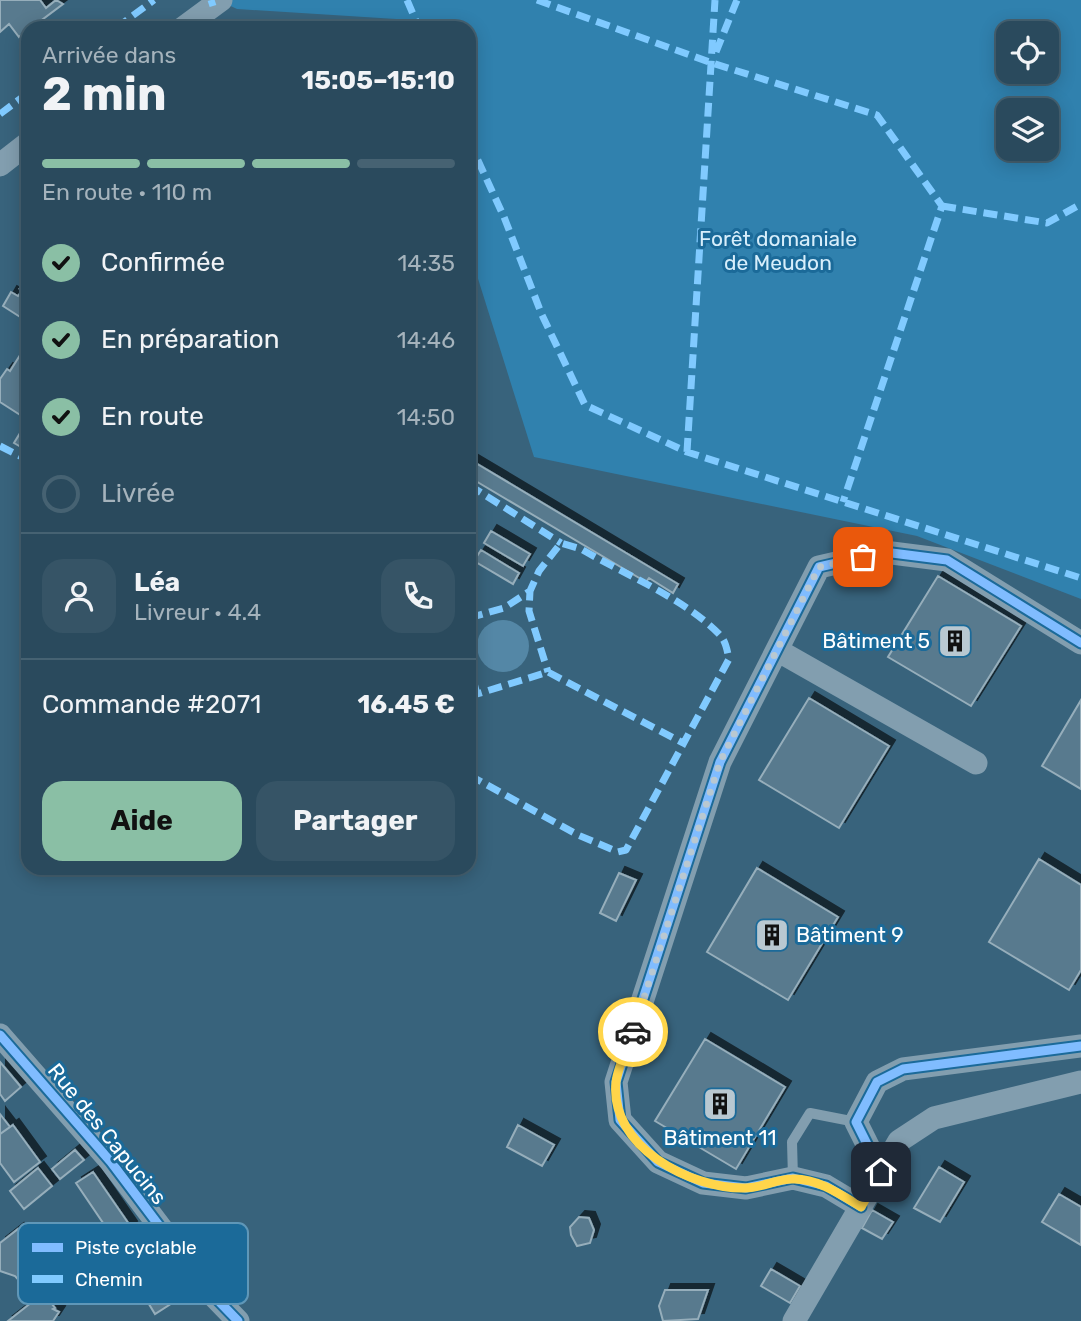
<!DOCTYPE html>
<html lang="fr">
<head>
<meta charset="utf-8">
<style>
	body { margin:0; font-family:Rubik,sans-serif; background:#365466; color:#f1f3f6; height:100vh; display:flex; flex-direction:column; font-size:26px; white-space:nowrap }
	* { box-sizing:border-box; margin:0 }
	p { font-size:23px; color:#a5b3bc }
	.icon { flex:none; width:38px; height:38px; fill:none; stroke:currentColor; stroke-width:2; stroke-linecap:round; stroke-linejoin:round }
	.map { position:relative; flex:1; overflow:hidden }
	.side { position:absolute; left:21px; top:21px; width:455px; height:854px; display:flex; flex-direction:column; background:#2a4a5d; border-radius:21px; box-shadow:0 4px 18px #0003,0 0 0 2px #466272 }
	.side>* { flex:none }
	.buttons { position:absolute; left:996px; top:21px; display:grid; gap:14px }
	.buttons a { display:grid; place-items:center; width:63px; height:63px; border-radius:14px; background:#2a4a5d; box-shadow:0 4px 18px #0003,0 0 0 2px #466272; font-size:35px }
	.pin { position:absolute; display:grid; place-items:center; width:60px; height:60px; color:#fff; margin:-30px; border-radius:14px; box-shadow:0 4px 10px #0006 }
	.courier { position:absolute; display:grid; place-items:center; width:70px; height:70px; margin:-35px; border:5px solid #ffd54a; border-radius:50%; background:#fff; color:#222; box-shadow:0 2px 9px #0007 }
	.head em { font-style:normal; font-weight:700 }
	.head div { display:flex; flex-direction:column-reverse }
	.head { display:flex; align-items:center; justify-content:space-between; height:119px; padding:0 21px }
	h1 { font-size:46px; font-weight:700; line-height:52px }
	.bar { display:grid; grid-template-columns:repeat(4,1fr); gap:10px 7px; align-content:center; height:84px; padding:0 21px }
	.bar i { height:9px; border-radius:5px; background:#466272 }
	.bar .on { background:#8abfa5 }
	.bar p { grid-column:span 4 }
	.line { display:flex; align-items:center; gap:18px; padding:0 21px; border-top:2px solid #466272 }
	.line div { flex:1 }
	.round { display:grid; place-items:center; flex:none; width:74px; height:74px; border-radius:21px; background:#365466 }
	ol { padding:0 21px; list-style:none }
	li { display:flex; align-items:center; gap:21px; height:77px }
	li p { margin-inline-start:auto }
	li .icon { padding:7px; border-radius:50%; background:#8abfa5; color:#111; stroke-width:4 }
	li:last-child { color:#a5b3bc }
	li i { width:38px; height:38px; border:4px solid #466272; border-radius:50% }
	.button { display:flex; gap:14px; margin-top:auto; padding:14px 21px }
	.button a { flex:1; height:80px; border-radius:21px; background:#8abfa5; color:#111; font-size:28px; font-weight:700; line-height:80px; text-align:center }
	.button a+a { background:#365466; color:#f1f3f6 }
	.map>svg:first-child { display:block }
	.green { fill:#3081ae; fill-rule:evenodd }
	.water { fill:#5487a6 }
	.building { fill:#587a8e; stroke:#96aebb; stroke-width:2; filter:url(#shadow) }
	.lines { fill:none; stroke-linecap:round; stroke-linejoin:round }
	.service { stroke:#829eaf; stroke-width:10 }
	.minor { stroke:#829eaf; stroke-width:23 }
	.quiet { stroke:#80caff; stroke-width:7; stroke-dasharray:14 7; stroke-linecap:butt }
	.cycleway-casing { stroke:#1b6a99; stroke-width:13 }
	.cycleway { stroke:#80bcff; stroke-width:9 }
	.done { stroke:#b9c8d1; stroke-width:7; stroke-dasharray:0 12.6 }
	.route { stroke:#ffd54a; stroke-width:9 }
	.labels { text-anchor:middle; stroke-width:6; stroke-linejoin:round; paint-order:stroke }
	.park-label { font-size:21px; fill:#d7eefb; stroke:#1b6a99 }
	.poi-label { font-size:21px; fill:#fff; stroke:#1b6a99; text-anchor:end }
	.street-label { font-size:21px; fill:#fff; stroke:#1b6a99 }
	.key { fill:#1b6a99; stroke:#5f97b8; stroke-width:2 }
	.key-label { font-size:19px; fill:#fff }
</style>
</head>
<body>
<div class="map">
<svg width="1081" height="1321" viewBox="0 0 1081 1321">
	<defs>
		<filter id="shadow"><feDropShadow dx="6" dy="-6" stdDeviation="0" flood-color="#0009"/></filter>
	</defs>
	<rect width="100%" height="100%" fill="#38637c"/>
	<path class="green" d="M218,0H1081V599L917,536L534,457L469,250V28H399L396,19L237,9ZM1008,33H1046V72H1008ZM1008,110H1046V149H1008Z"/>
	<path class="water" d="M477 646a26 26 0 1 1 52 0a26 26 0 1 1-52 0Z"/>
	<path class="building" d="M0,0H40L46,8L56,0L63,4L19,37L9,24L0,32Z
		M19,288L28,294V322L3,306L11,292L18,296L22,291Z
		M22,352L28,357V451L14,443L28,420L0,402V379L7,369L10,371Z
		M469,459L678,584L673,593L649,578L646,582L469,477Z
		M491,531L530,554L523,566L484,543Z
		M481,550L519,573L513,584L474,561Z
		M938,576L1021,626L971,706L888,657Z
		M809,698L889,746L839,828L759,780Z
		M1081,700V789L1042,766Z
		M1039,859L1081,885V970L1069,990L989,942Z
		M757,868L838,917L788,1000L707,952Z
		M619,873L636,880L616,921L600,913Z
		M705,1039L785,1087L736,1169L655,1121Z
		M0,1062L21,1087L5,1101L0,1094Z
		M0,1114L10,1127L0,1134Z
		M13,1125L40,1162L14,1182L0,1163V1134Z
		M518,1125L554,1145L542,1166L507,1147Z
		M75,1150L84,1160L60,1179L52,1169Z
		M939,1167L964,1182L940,1222L914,1208Z
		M38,1168L52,1186L24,1209L10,1191Z
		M93,1172L131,1227L114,1239L76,1183Z
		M1059,1194L1081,1207V1245L1042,1222Z
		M872,1210L893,1222L882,1239L862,1228Z
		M579,1217L589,1218L594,1230L590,1243L577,1246L571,1235L570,1227Z
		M18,1229L34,1251L29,1255L52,1285L45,1295L55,1308L53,1309L59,1312L53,1321H8L36,1299L15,1276L0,1271V1243Z
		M771,1269L800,1286L790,1303L761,1286Z
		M160,1273L177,1300L155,1314L138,1286Z
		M665,1290H708L698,1319L663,1321L659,1306Z"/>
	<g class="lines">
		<path class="service" d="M793,1178L792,1142L810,1113L856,1122"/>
		<path class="minor" d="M183,28L221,0
			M0,165L28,143
			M777,650L976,763
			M0,1035L111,1162L207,1289L238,1321
			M881,1172L856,1122L877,1082L903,1069L1081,1046
			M861,1207L826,1186L793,1178L746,1188L703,1183L658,1162L620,1120L616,1082L720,762L819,567L884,552L947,560L1081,643
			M794,1321L899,1141L934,1118L1081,1082"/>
		<path class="quiet" d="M211,0L213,6
			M407,0L419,28
			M537,0L712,63L877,115L942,206L843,502
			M116,28L154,0
			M716,52L737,0
			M0,114L28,93
			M469,141L504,217L542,315L585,405L687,452L1081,578
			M942,206L1047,223L1081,204
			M0,446L28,460
			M687,452L715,0
			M469,485L561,543
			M469,618L504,608L530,591L529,611L548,672
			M469,665L477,694L548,672L683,743
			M469,714L477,694
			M469,775L578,835L618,852L626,850L729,659C727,650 726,641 719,634C685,599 624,574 581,549L561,543L539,571L530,591"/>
		<g class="cycleway-casing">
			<path id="cycleway" d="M0,1035L111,1162L207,1289L238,1321
				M881,1172L856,1122L877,1082L903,1069L1081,1046
				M861,1207L826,1186L793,1178L746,1188L703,1183L658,1162L620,1120L616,1082L720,762L819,567L884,552L947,560L1081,643"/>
		</g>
		<use href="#cycleway" class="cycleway"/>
	</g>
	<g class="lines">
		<path class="done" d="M633,1032L720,762L819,567L863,557"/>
		<path class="route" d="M633,1032C628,1047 618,1066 616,1082C609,1146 690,1189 745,1188C761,1188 777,1179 792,1179C817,1178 840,1194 861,1207L881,1172"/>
	</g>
	<defs>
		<g id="building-square" transform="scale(1.75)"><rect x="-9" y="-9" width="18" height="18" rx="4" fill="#b9c8d1" stroke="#1b6a99"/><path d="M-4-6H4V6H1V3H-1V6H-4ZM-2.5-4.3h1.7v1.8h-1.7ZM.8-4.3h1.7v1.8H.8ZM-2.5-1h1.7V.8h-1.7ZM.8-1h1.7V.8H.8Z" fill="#111"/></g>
	</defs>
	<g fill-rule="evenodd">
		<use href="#building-square" x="955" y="641"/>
		<use href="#building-square" x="772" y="935"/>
		<use href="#building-square" x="720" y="1104"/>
	</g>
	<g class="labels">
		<g class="park-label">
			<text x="778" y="246">Forêt domaniale<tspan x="778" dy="24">de Meudon</tspan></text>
		</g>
		<g class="poi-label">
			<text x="930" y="648">Bâtiment 5</text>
			<text x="796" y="942" text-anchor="start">Bâtiment 9</text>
			<text x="720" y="1145" text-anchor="middle">Bâtiment 11</text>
		</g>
		<g class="street-label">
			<text transform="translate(107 1134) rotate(51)" y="7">Rue des Capucins</text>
		</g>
	</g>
	<rect x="18" y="1223" width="230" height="81" rx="10" class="key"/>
	<rect x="32" y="1243" width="31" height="9" fill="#80bcff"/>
	<rect x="32" y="1275" width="31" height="8" fill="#80caff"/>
	<g class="key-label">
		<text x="75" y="1254">Piste cyclable</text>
		<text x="75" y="1286">Chemin</text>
	</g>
</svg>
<div class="buttons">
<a><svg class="icon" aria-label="locate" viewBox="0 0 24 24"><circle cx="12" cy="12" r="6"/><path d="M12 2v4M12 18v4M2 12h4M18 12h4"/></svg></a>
<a><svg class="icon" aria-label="layers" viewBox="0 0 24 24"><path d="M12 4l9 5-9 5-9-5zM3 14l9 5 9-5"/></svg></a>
</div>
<div class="pin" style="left:863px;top:557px;background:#ea580c"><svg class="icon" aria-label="bag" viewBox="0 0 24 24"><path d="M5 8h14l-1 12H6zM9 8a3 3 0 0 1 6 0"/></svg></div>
<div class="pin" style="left:881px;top:1172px;background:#1f2937"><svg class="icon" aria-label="home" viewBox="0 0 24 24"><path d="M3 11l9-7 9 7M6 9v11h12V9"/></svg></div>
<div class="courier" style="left:633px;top:1032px"><svg class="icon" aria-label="car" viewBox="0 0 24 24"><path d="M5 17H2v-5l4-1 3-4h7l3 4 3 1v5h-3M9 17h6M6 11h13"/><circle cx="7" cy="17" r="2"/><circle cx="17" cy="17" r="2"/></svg></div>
<section class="side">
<div class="head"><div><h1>2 min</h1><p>Arrivée dans</p></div><em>15:05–15:10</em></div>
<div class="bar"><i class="on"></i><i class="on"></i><i class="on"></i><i></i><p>En route · 110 m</p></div>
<ol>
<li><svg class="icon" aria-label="check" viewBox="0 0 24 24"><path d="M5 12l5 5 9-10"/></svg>Confirmée<p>14:35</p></li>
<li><svg class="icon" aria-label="check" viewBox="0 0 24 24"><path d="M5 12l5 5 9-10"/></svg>En préparation<p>14:46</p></li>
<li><svg class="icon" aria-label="check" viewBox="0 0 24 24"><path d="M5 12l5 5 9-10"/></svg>En route<p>14:50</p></li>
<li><i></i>Livrée</li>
</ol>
<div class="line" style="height:126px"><a class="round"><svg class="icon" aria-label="person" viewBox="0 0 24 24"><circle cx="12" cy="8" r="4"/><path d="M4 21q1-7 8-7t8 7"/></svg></a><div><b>Léa</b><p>Livreur · 4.4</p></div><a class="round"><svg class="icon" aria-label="phone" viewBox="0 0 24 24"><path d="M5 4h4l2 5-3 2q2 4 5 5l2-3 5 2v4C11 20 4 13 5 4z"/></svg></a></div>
<div class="line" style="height:91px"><div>Commande #2071</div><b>16.45 €</b></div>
<div class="button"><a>Aide</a><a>Partager</a></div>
</section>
</div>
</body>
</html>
